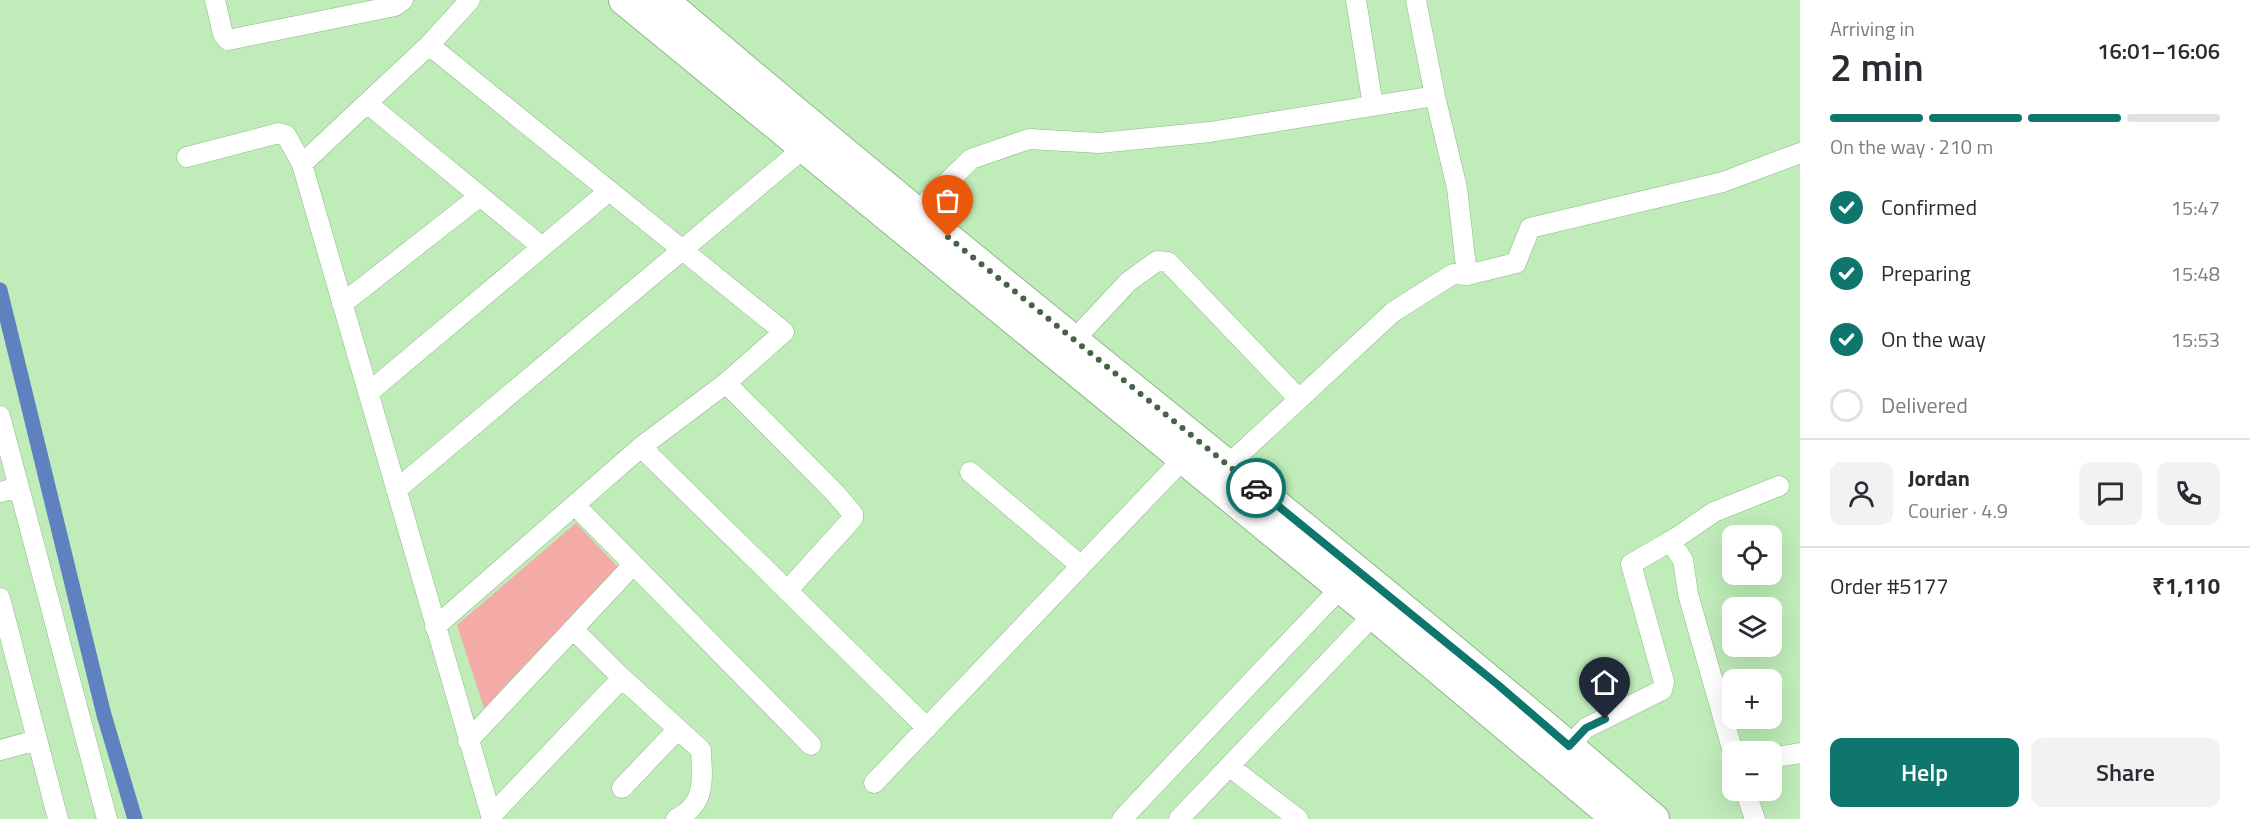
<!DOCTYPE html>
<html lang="en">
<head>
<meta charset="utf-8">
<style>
	body { margin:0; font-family:"Titillium Web",sans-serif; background:#f2f2f3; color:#2b2b33; height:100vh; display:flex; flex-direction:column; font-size:22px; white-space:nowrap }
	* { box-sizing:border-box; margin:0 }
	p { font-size:20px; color:#7c7c81 }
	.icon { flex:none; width:33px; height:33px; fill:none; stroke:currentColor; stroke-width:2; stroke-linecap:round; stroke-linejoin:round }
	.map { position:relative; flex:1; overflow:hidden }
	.side { display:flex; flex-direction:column; background:#fff; width:450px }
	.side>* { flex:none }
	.fabs { position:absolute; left:1722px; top:525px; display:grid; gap:12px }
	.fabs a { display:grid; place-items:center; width:60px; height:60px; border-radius:12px; background:#fff; box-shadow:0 6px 24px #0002; font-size:30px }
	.pin { position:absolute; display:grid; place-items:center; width:51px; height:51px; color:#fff; margin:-62px -26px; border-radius:50% 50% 50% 0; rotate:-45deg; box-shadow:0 0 6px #0007 }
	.pin .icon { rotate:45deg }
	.courier { position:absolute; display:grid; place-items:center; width:60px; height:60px; margin:-30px; border:4px solid #0f766e; border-radius:50%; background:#fff; color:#222; box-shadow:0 2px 8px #0007 }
	.summary em { font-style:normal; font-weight:600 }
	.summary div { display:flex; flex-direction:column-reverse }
	.summary { display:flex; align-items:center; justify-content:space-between; height:102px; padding:0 30px }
	h1 { font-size:39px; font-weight:600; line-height:45px }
	.bar { display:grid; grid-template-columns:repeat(4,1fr); gap:9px 6px; align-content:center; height:72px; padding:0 30px }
	.bar i { height:8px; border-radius:4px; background:#e1e1e2 }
	.bar .on { background:#0f766e }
	.bar p { grid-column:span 4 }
	.line { display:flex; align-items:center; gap:15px; padding:0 30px; border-top:2px solid #e1e1e2 }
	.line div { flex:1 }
	.round { display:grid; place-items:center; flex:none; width:63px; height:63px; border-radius:12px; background:#f2f2f3 }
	ol { padding:0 30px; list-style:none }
	li { display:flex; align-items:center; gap:18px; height:66px }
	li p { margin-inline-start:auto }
	li .icon { padding:6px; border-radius:50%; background:#0f766e; color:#fff; stroke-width:4 }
	li:last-child { color:#7c7c81 }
	li i { width:33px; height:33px; border:3px solid #e1e1e2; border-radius:50% }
	.action { display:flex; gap:12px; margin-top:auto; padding:12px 30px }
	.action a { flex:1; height:69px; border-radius:12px; background:#0f766e; color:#fff; font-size:24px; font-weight:600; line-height:69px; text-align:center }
	.action a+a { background:#f2f2f3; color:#2b2b33 }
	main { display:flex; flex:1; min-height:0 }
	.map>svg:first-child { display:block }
	.green { fill:#f4aba8 }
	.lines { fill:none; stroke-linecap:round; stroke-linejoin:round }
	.canal { stroke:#5f81bf; stroke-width:15 }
	.minor-casing { stroke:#8cb887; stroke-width:21 }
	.highway-casing { stroke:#8cb887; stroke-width:32 }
	.minor { stroke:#fff; stroke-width:20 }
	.highway { stroke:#fff; stroke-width:30 }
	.done { stroke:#476245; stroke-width:6; stroke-dasharray:0 10.8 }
	.route { stroke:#0f766e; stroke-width:8 }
</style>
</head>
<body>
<main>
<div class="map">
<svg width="1800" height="819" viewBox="0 0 1800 819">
	<rect width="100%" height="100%" fill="#bfecb9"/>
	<path class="green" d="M576,523L618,567L484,708L457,625Z"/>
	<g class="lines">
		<path class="canal" d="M0,290L104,715L135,819"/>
		<g class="minor-casing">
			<path id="minor" d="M215,0L223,34L228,40L395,6L403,0
				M1356,0L1373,106
				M1416,0L1435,96L1457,188L1467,275
				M429,45L784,332L726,383L641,447L435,627
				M367,103L542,247
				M187,157L279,133L286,135L302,164L492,819
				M302,164L429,45L470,0
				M917,212L971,159L1029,139L1099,143L1210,132L1435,96
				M342,304L480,196
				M1074,340L1128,282L1157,261L1168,262L1299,399
				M726,383L836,494L853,514V518L787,591
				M368,393L609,191
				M0,416L107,819
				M641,447L927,728
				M1228,465L1393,312L1453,274L1467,275L1516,263L1530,228L1723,182L1800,153
				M970,472L1080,565
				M396,490L805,147
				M0,492L19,487
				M575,505L811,745
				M1670,541L1683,560L1688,594L1733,752
				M0,598L58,819
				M573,629L622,678L701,750C702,779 707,804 676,819
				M468,741L633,565
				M1569,746L1586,728L1662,690L1664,682L1631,564L1676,538L1714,512L1779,486
				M0,750L37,740
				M1772,758L1800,753
				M1229,766L1298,819
				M874,783L1183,459
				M622,788L678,729
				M1745,790L1755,819
				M491,816L622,678
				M1122,819L1349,579
				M1179,819L1380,608"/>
		</g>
		<g class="highway-casing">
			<path id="highway" d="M624,0L1374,615L1617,819
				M663,0C989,279 1329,540 1654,819"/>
		</g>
		<use href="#minor" class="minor"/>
		<use href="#highway" class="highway"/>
	</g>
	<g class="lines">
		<path class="done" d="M948,237L1256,488"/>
		<path class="route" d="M1256,488L1497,684L1569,746L1586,728L1605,719"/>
	</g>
</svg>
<div class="fabs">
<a><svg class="icon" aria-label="locate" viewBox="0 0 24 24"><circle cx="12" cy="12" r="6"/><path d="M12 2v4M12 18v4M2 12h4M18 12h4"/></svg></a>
<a><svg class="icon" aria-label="layers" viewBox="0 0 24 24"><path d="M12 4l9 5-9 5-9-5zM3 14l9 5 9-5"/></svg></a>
<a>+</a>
<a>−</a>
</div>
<div class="pin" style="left:948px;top:237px;background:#ea580c"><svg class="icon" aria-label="bag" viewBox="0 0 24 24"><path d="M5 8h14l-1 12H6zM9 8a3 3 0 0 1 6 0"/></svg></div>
<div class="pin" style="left:1605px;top:719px;background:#1f2937"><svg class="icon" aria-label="home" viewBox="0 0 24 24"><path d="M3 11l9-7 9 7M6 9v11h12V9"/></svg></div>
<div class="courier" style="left:1256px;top:488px"><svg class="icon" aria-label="car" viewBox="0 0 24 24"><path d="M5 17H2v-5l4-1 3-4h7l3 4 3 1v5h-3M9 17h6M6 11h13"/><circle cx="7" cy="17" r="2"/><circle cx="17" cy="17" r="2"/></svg></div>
</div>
<section class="side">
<div class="summary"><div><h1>2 min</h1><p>Arriving in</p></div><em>16:01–16:06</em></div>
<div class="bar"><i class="on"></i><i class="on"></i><i class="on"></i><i></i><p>On the way · 210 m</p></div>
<ol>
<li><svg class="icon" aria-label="check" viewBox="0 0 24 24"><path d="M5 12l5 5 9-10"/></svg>Confirmed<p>15:47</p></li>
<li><svg class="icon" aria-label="check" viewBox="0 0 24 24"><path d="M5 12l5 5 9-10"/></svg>Preparing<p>15:48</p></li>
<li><svg class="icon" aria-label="check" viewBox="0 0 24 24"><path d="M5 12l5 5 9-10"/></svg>On the way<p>15:53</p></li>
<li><i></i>Delivered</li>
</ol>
<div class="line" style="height:108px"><a class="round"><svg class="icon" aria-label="person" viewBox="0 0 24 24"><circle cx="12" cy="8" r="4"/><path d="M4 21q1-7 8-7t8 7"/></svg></a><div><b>Jordan</b><p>Courier · 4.9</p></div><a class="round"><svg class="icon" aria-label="chat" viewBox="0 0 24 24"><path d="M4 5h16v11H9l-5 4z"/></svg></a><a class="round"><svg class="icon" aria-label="phone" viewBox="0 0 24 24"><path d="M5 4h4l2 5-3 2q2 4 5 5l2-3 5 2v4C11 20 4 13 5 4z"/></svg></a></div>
<div class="line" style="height:78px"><div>Order #5177</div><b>₹1,110</b></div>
<div class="action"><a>Help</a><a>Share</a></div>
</section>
</main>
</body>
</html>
